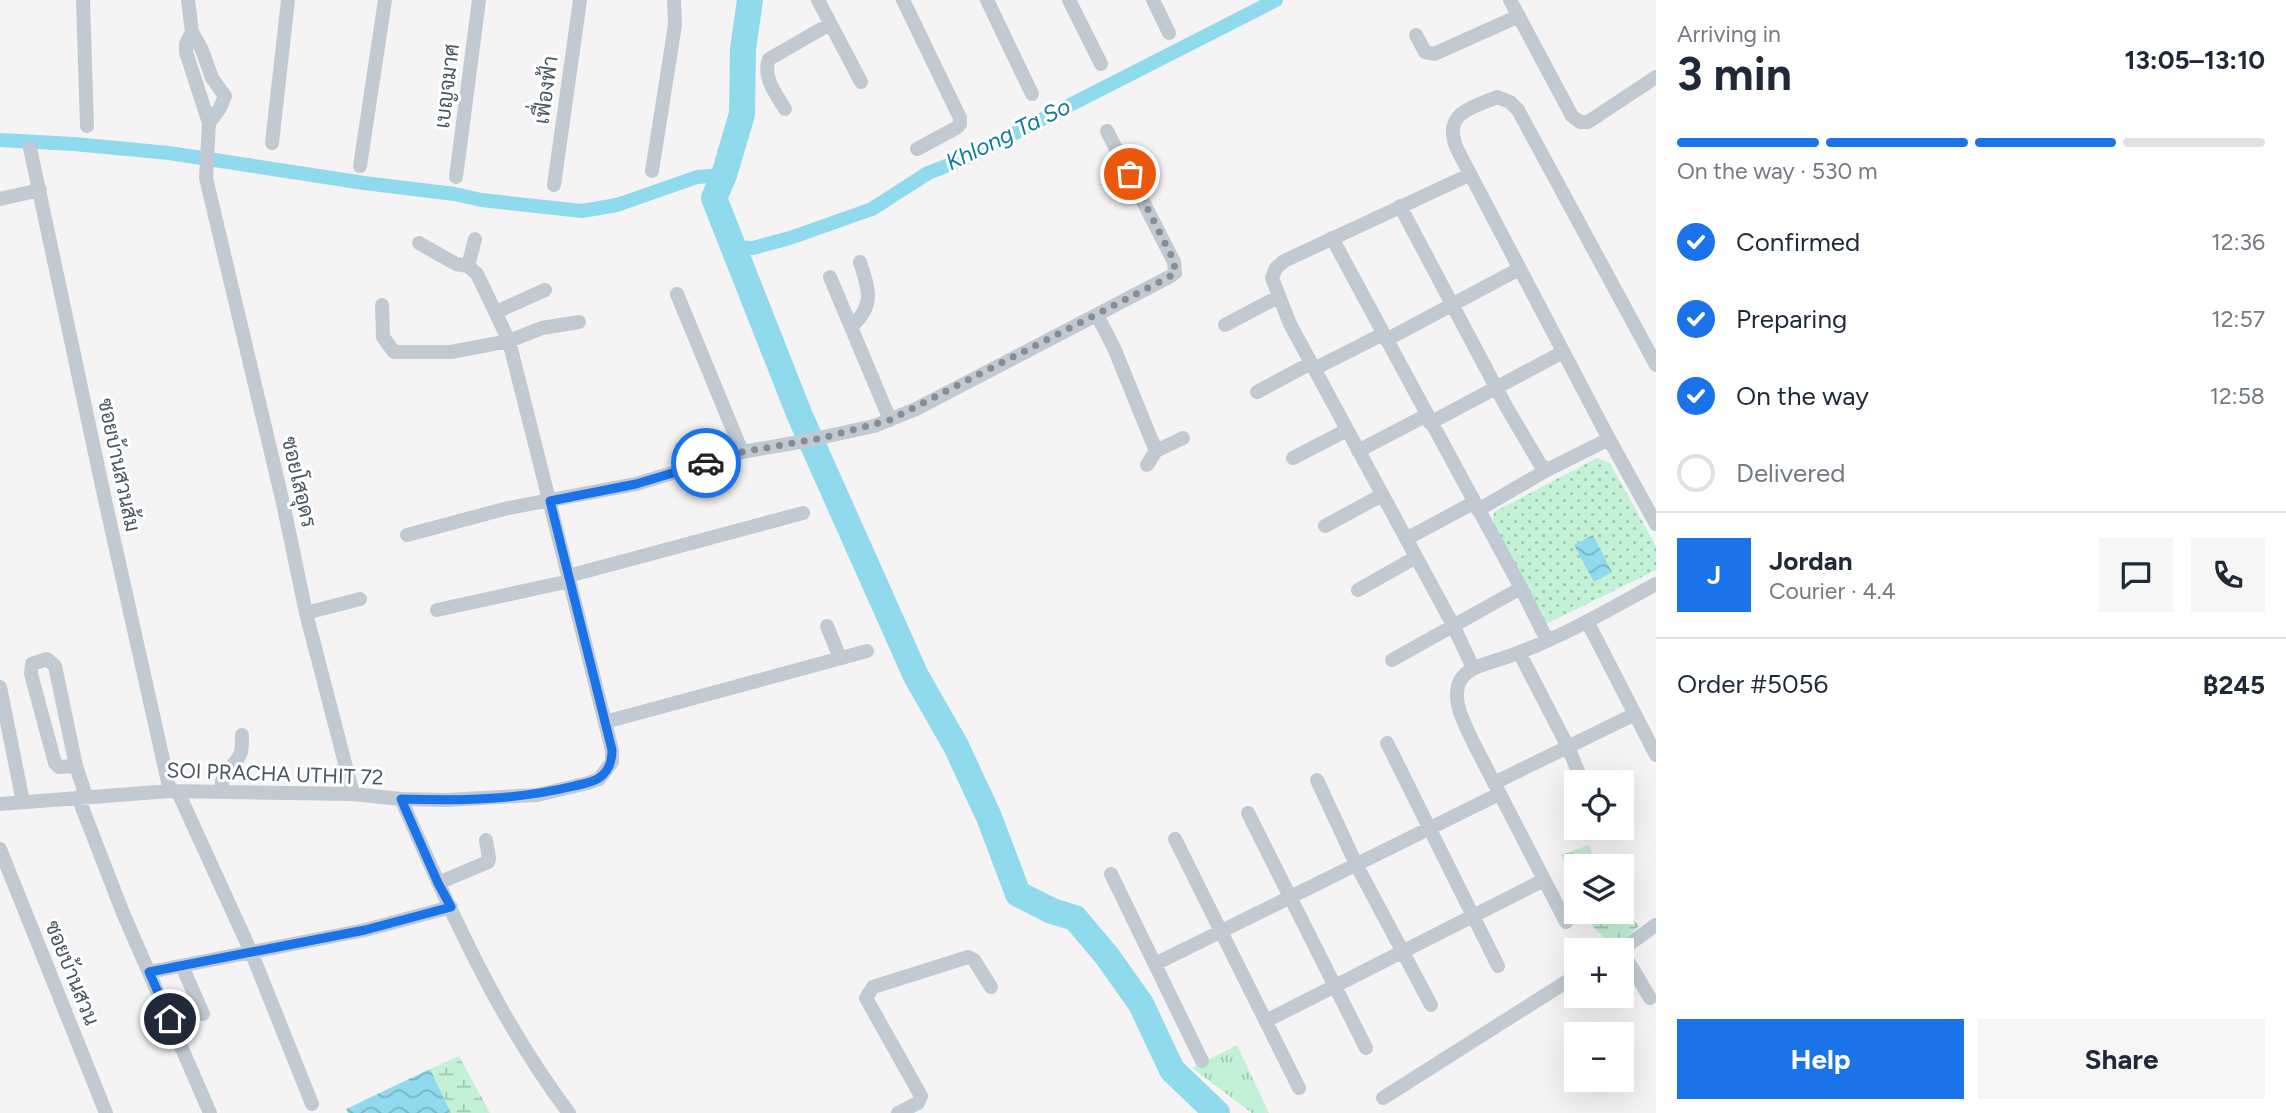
<!DOCTYPE html>
<html lang="en">
<head>
<meta charset="utf-8">
<style>
	body { margin:0; font-family:Figtree,Sarabun,sans-serif; background:#f6f6f7; color:#1f2937; height:100vh; display:flex; flex-direction:column; font-size:26px; white-space:nowrap }
	* { box-sizing:border-box; margin:0 }
	p { font-size:23px; color:#747a83 }
	.icon { flex:none; width:38px; height:38px; fill:none; stroke:currentColor; stroke-width:2; stroke-linecap:round; stroke-linejoin:round }
	.map { position:relative; flex:1; overflow:hidden }
	.side { display:flex; flex-direction:column; background:#fff; width:630px }
	.side>* { flex:none }
	.fabs { position:absolute; left:1564px; top:770px; display:grid; gap:14px }
	.fabs a { display:grid; place-items:center; width:70px; height:70px; border-radius:0px; background:#fff; box-shadow:0 7px 28px #0002; font-size:35px }
	.pin { position:absolute; display:grid; place-items:center; width:60px; height:60px; color:#fff; margin:-30px; border:4px solid #fff; border-radius:50%; box-shadow:0 2px 7px #0007 }
	.courier { position:absolute; display:grid; place-items:center; width:70px; height:70px; margin:-35px; border:5px solid #1a73e8; border-radius:50%; background:#fff; color:#222; box-shadow:0 2px 9px #0007 }
	.headline em { font-style:normal; font-weight:700 }
	.headline div { display:flex; flex-direction:column-reverse }
	.headline { display:flex; align-items:center; justify-content:space-between; height:119px; padding:0 21px }
	h1 { font-size:46px; font-weight:700; line-height:52px }
	.bar { display:grid; grid-template-columns:repeat(4,1fr); gap:10px 7px; align-content:center; height:84px; padding:0 21px }
	.bar i { height:9px; border-radius:5px; background:#e0e1e3 }
	.bar .selected { background:#1a73e8 }
	.bar p { grid-column:span 4 }
	.line { display:flex; align-items:center; gap:18px; padding:0 21px; border-top:2px solid #e0e1e3 }
	.line div { flex:1 }
	.round { display:grid; place-items:center; flex:none; width:74px; height:74px; border-radius:0px; background:#f6f6f7 }
	ol { padding:0 21px; list-style:none }
	li { display:flex; align-items:center; gap:21px; height:77px }
	li p { margin-inline-start:auto }
	li .icon { padding:7px; border-radius:50%; background:#1a73e8; color:#fff; stroke-width:4 }
	li:last-child { color:#747a83 }
	li i { width:38px; height:38px; border:4px solid #e0e1e3; border-radius:50% }
	.cta { display:flex; gap:14px; margin-top:auto; padding:14px 21px }
	.cta a { flex:1; height:80px; border-radius:0px; background:#1a73e8; color:#fff; font-size:28px; font-weight:700; line-height:80px; text-align:center }
	.cta a+a { background:#f6f6f7; color:#1f2937 }
	main { display:flex; flex:1; min-height:0 }
	.map>svg:first-child { display:block }
	.grass { fill:url(#grass-tufts) }
	.wetland { fill:url(#wetland-marsh) }
	.park { fill:url(#park-dots) }
	.water { fill:url(#water-waves) }
	.lines { fill:none; stroke-linecap:round; stroke-linejoin:round }
	.canal { stroke:#90daee; stroke-width:14 }
	.river { stroke:#90daee; stroke-width:26 }
	.minor { stroke:#c1cad2; stroke-width:14 }
	.done { stroke:#868d94; stroke-width:7; stroke-dasharray:0 12.6 }
	.route { stroke:#1a73e8; stroke-width:9 }
	.labels { text-anchor:middle; stroke-width:6; stroke-linejoin:round; paint-order:stroke }
	.street-label { font-size:21px; fill:#4a5661; stroke:#fff }
	.water-label { font-size:23px; font-style:italic; fill:#0c7c9b; stroke:#fff }
</style>
</head>
<body>
<main>
<div class="map">
<svg width="1656" height="1113" viewBox="0 0 1656 1113">
	<defs>
		<pattern id="grass-tufts" width="24" height="20" patternUnits="userSpaceOnUse" patternTransform="scale(1.75)"><rect width="24" height="20" fill="#c3f1d5"/><path d="M3 7l-1-3M5 7V3M7 7l1-3M15 17l-1-3M17 17v-4M19 17l1-3" fill="none" stroke="#a0c6b0"/></pattern>
		<pattern id="wetland-marsh" width="20" height="14" patternUnits="userSpaceOnUse" patternTransform="scale(1.75)"><rect width="20" height="14" fill="#c3f1d5"/><path d="M1 5h8M5 5V1M11 12h8M15 12V8" fill="none" stroke="#a0c6b0"/></pattern>
		<pattern id="park-dots" width="8" height="8" patternUnits="userSpaceOnUse" patternTransform="scale(1.75)"><rect width="8" height="8" fill="#c3f1d5"/><path d="M2 2h.1M6 6h.1" fill="none" stroke="#a0c6b0" stroke-width="1.8" stroke-linecap="round"/></pattern>
		<pattern id="water-waves" width="16" height="10" patternUnits="userSpaceOnUse" patternTransform="scale(1.75)"><rect width="16" height="10" fill="#90daee"/><path d="M0 5q4-4 8 0t8 0" fill="none" stroke="#78b4c4"/></pattern>
	</defs>
	<rect width="100%" height="100%" fill="#f5f3f3"/>
	<path class="grass" d="M1237,1045L1269,1113H1252L1192,1068Z"/>
	<path class="wetland" d="M1589,845L1597,866H1577V896L1561,855Z
		M1622,906L1639,926L1615,948L1585,919L1583,912H1622Z
		M459,1056L490,1113H451L430,1069Z"/>
	<path class="park" d="M1597,458L1610,463L1656,546V570L1546,624L1493,522L1494,512Z"/>
	<path class="water" d="M1593,535L1612,572L1594,582L1574,545Z
		M430,1069L451,1113H348L346,1109Z"/>
	<g class="lines">
		<path class="canal" d="M0,140L74,144L169,153L364,183L455,194L481,200L582,211L617,205L697,177L724,175
			M733,247L753,248L790,238L872,209L928,173L964,159L1276,0"/>
		<path class="river" d="M750,0L743,49L742,114L724,175L714,198L800,416L916,676L956,746L989,817L1018,894L1052,911L1075,918L1107,956L1141,1004L1172,1070L1217,1113"/>
		<path class="minor" d="M83,0L87,126
			M188,0L192,32L202,50L212,78L225,96L220,108L209,123
			M818,0L861,82
			M903,0L960,118V124L956,128L917,149
			M987,0L1032,94
			M1069,0L1101,64
			M1153,0L1169,33
			M1510,0L1572,116L1580,122H1588L1656,77
			M192,32L186,44V52L209,123L206,178L283,503L306,613L353,794
			M1416,35L1425,52L1434,54L1519,16
			M785,109C776,94 762,77 769,59L830,24
			M272,143L288,0
			M30,148L105,500L170,791
			M360,166L385,0
			M652,171L675,25L674,0
			M1469,175L1284,261L1276,268L1272,278L1290,324L1453,625L1473,668
			M456,177L479,0
			M554,185L580,0
			M0,199L40,190
			M1400,206L1507,408L1540,464L1547,470L1609,439
			M1332,238L1521,588L1547,640
			M468,266L475,239
			M830,277L890,420
			M677,294L742,452
			M382,305L383,337L394,352H451L509,341L542,328L579,322
			M496,312L545,290
			M1097,315L1114,348L1156,451
			M1225,325L1278,297
			M852,326C875,305 869,290 860,262
			M1386,340L1519,269
			M1656,365L1518,110L1510,102L1497,97C1470,109 1442,113 1457,149L1609,439L1656,524
			M1314,369L1383,334
			M1257,392L1311,363
			M1430,423L1563,352
			M1358,451L1427,415
			M1293,458L1347,430
			M1147,465L1156,451L1183,438
			M1478,510L1547,470
			M1325,526L1382,495
			M407,535L508,508L636,484L742,452L805,441L874,426L916,409L1169,277L1175,273L1174,262L1107,131
			M1406,539L1473,503
			M568,576L803,513
			M1358,590L1416,557
			M437,610L570,581
			M306,613L360,599
			M1587,621L1656,755
			M827,626L840,658
			M1520,654L1568,747L1582,781
			M1392,660L1521,588
			M0,687L23,802
			M605,722L867,651
			M1387,743L1498,966
			M76,766L55,666L47,659L32,664L31,674L55,763L59,767L76,766L86,796
			M1317,780L1357,866L1431,1005
			M1494,783L1635,714
			M178,792L252,954L312,1104
			M222,792C219,769 235,770 241,752C242,747 242,740 242,735
			M78,797L123,913L210,1113
			M401,799L446,800L537,795L588,783L599,779L612,762V750L509,341L477,274L468,266L456,264L419,243
			M0,804L170,791L353,794L401,799C449,908 497,1018 569,1113
			M1248,813L1366,1048
			M1175,839L1299,1088
			M0,849L106,1113
			M1111,874L1202,1061
			M438,883L488,862L489,858L486,840
			M1566,922L1473,742C1466,726 1453,705 1458,686C1462,671 1478,666 1491,662C1549,645 1603,613 1656,584
			M1621,950L1656,925
			M1622,951L1650,998
			M1155,964L1499,794
			M182,966L203,1014
			M149,972L365,930L451,907
			M1266,1021L1544,880
			M1383,1098L1577,975
			M898,1113L918,1103L921,1096L866,998L873,987L968,957L974,960L991,987"/>
	</g>
	<g class="lines">
		<path class="done" d="M706,463L742,452L822,438L890,420L1169,277L1175,273L1174,261L1130,174"/>
		<path class="route" d="M170,1019L149,972L365,930L451,907L438,883L401,799C459,801 517,800 574,786C582,784 591,783 599,778C609,771 612,762 612,750L550,501L636,484L706,463"/>
	</g>
	<g class="labels">
		<g class="street-label">
			<text transform="translate(447 86) rotate(-83)" y="7">เบญจมาศ</text>
			<text transform="translate(546 90) rotate(-82)" y="7">เฟื่องฟ้า</text>
			<text transform="translate(119 465) rotate(78)" y="7">ซอยบ้านสวนส้ม</text>
			<text transform="translate(299 482) rotate(77)" y="7">ซอยโสอุดร</text>
			<text transform="translate(275 774) rotate(2)" y="7">SOI PRACHA UTHIT 72</text>
			<text transform="translate(72 973) rotate(68)" y="7">ซอยบ้านสวน</text>
		</g>
		<g class="water-label">
			<text transform="translate(1008 134) rotate(-26)" y="8">Khlong Ta So</text>
		</g>
	</g>
</svg>
<div class="fabs">
<a><svg class="icon" aria-label="locate" viewBox="0 0 24 24"><circle cx="12" cy="12" r="6"/><path d="M12 2v4M12 18v4M2 12h4M18 12h4"/></svg></a>
<a><svg class="icon" aria-label="layers" viewBox="0 0 24 24"><path d="M12 4l9 5-9 5-9-5zM3 14l9 5 9-5"/></svg></a>
<a>+</a>
<a>−</a>
</div>
<div class="pin" style="left:1130px;top:174px;background:#ea580c"><svg class="icon" aria-label="bag" viewBox="0 0 24 24"><path d="M5 8h14l-1 12H6zM9 8a3 3 0 0 1 6 0"/></svg></div>
<div class="pin" style="left:170px;top:1019px;background:#1f2937"><svg class="icon" aria-label="home" viewBox="0 0 24 24"><path d="M3 11l9-7 9 7M6 9v11h12V9"/></svg></div>
<div class="courier" style="left:706px;top:463px"><svg class="icon" aria-label="car" viewBox="0 0 24 24"><path d="M5 17H2v-5l4-1 3-4h7l3 4 3 1v5h-3M9 17h6M6 11h13"/><circle cx="7" cy="17" r="2"/><circle cx="17" cy="17" r="2"/></svg></div>
</div>
<section class="side">
<div class="headline"><div><h1>3 min</h1><p>Arriving in</p></div><em>13:05–13:10</em></div>
<div class="bar"><i class="selected"></i><i class="selected"></i><i class="selected"></i><i></i><p>On the way · 530 m</p></div>
<ol>
<li><svg class="icon" aria-label="check" viewBox="0 0 24 24"><path d="M5 12l5 5 9-10"/></svg>Confirmed<p>12:36</p></li>
<li><svg class="icon" aria-label="check" viewBox="0 0 24 24"><path d="M5 12l5 5 9-10"/></svg>Preparing<p>12:57</p></li>
<li><svg class="icon" aria-label="check" viewBox="0 0 24 24"><path d="M5 12l5 5 9-10"/></svg>On the way<p>12:58</p></li>
<li><i></i>Delivered</li>
</ol>
<div class="line" style="height:126px"><b class="round" style="background:#1a73e8;color:#fff">J</b><div><b>Jordan</b><p>Courier · 4.4</p></div><a class="round"><svg class="icon" aria-label="chat" viewBox="0 0 24 24"><path d="M4 5h16v11H9l-5 4z"/></svg></a><a class="round"><svg class="icon" aria-label="phone" viewBox="0 0 24 24"><path d="M5 4h4l2 5-3 2q2 4 5 5l2-3 5 2v4C11 20 4 13 5 4z"/></svg></a></div>
<div class="line" style="height:91px"><div>Order #5056</div><b>฿245</b></div>
<div class="cta"><a>Help</a><a>Share</a></div>
</section>
</main>
</body>
</html>
